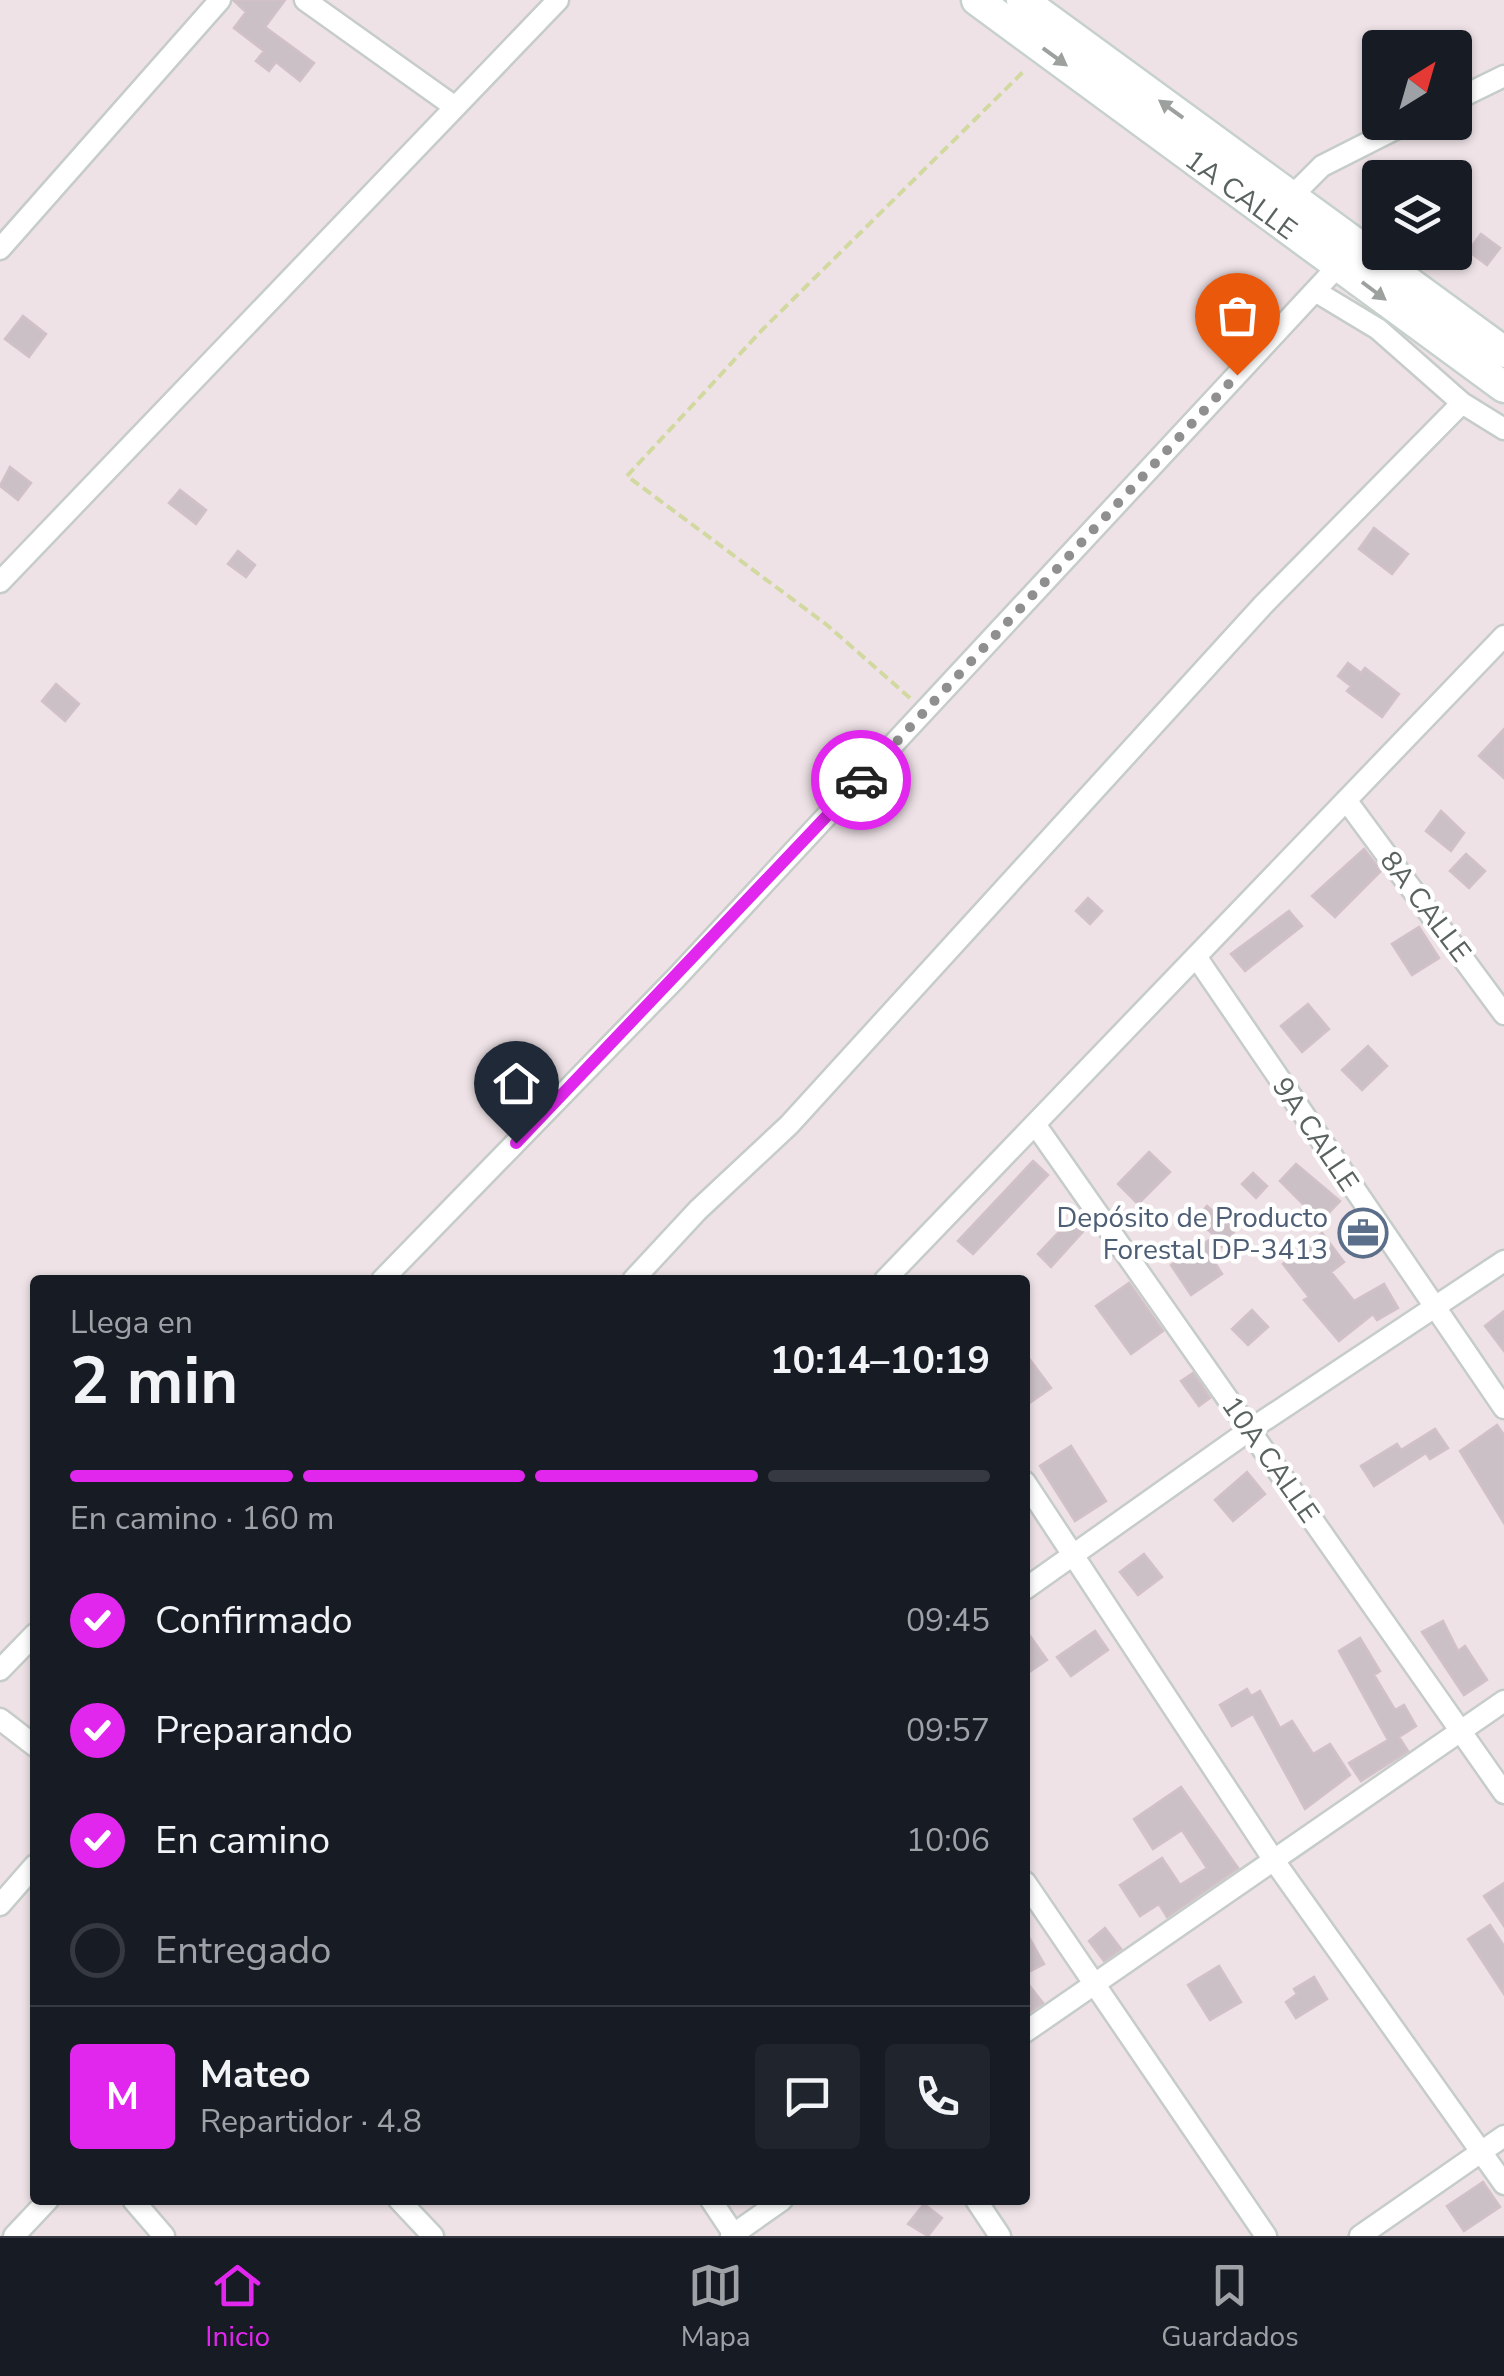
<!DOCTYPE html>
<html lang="es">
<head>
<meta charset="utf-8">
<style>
	body { margin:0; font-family:"Nunito Sans",sans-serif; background:#20242c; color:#f1f3f6; height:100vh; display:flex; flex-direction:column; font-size:38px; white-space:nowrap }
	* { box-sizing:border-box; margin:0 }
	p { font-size:32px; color:#9ea1a6 }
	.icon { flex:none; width:55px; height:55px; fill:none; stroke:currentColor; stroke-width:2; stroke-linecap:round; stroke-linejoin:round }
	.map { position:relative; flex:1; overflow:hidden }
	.details { position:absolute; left:30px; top:1275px; width:1000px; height:930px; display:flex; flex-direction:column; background:#171b24; border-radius:10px; box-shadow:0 2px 8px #0004 }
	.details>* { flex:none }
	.needle { width:65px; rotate:37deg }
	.tools { position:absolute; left:1362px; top:30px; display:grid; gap:20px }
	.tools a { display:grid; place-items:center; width:110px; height:110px; border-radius:10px; background:#171b24; box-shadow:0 2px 8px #0004; font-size:50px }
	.pin { position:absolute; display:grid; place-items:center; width:85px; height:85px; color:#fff; margin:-102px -42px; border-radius:50% 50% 50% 0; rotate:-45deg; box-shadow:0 0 10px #0007 }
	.pin .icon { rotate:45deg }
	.courier { position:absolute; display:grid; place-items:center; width:100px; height:100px; margin:-50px; border:8px solid #e127ee; border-radius:50%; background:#fff; color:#222; box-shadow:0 2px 12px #0007 }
	.head em { font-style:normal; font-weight:700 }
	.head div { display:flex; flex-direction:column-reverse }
	.head { display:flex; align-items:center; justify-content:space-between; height:170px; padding:0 40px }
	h1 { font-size:65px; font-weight:700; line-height:75px }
	.bar { display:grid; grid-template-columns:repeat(4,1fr); gap:15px 10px; align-content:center; height:120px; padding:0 40px }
	.bar i { height:12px; border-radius:8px; background:#363941 }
	.bar .selected { background:#e127ee }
	.bar p { grid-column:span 4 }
	.line { display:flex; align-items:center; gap:25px; padding:0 40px; border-top:2px solid #363941 }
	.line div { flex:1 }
	.round { display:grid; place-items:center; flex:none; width:105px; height:105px; border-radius:10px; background:#20242c }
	ol { padding:0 40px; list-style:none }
	li { display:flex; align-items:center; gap:30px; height:110px }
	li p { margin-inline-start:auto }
	li .icon { padding:10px; border-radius:50%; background:#e127ee; color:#fff; stroke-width:4 }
	li:last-child { color:#9ea1a6 }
	li i { width:55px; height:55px; border:5px solid #363941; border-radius:50% }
	.menu { display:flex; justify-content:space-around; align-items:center; height:140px; border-top:2px solid #363941; background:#171b24; font-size:28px; color:#9ea1a6 }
	.menu a { display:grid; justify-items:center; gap:5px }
	.menu .selected { color:#e127ee }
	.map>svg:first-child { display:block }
	.building { fill:#cbc0c5; stroke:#d2c0c8; stroke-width:2.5 }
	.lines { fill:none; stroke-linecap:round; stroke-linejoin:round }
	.minor-casing { stroke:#c6cdc9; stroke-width:25 }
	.secondary-casing { stroke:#c7d1cc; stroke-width:35 }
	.path { stroke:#d2d9a0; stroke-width:4; stroke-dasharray:10 5; stroke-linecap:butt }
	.minor { stroke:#fff; stroke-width:20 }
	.secondary { stroke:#fff; stroke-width:30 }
	.oneway { fill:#9ca19e }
	.done { stroke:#8e8f8e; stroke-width:10; stroke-dasharray:0 18 }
	.route { stroke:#e127ee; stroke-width:12 }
	.labels { text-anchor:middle; stroke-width:9; stroke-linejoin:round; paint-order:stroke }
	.street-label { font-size:28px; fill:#5a635e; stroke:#fff }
	.service-label { font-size:28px; fill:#4e5e75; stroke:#fff; text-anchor:end }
</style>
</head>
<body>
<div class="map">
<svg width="1504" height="2236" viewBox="0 0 1504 2236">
	<rect width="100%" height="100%" fill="#eee2e6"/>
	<path class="building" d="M233,0H285L265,27L314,63L300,81L276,62L269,71L256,61L264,51L234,28L246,12Z
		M1481,234L1500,248L1487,265L1468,251Z
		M23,316L46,334L29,357L5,339Z
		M10,467L31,483L18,500L0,486Z
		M180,490L206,510L196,524L169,503Z
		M1374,528L1408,554L1392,574L1359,549Z
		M238,551L255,565L246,577L228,564Z
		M1348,663L1361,673L1365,668L1399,694L1382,717L1347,691L1351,686L1338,676Z
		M56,684L79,704L65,721L42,701Z
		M1504,729V778L1479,756Z
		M1441,811L1464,833L1451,851L1426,831Z
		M1364,849L1381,871L1335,917L1312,896Z
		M1466,854L1485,871L1469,888L1450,871Z
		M1088,898L1102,911L1090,924L1076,911Z
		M1289,911L1302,926L1245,971L1231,954Z
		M1419,927L1439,958L1412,975L1392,944Z
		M1308,1004L1329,1029L1302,1052L1281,1026Z
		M1368,1046L1387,1066L1362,1090L1342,1070Z
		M1149,1152L1170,1172L1138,1204L1118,1184Z
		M1033,1161L1048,1175L973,1254L958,1241Z
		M1296,1164L1340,1201L1316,1226L1300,1211L1305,1206L1280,1181Z
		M1253,1173L1267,1186L1256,1198L1242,1184Z
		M1207,1206L1230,1226L1237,1221L1240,1225L1212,1258L1222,1274L1191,1295L1171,1265L1215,1236L1196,1219Z
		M1076,1214L1088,1226L1051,1267L1038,1254Z
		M1322,1233L1344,1262L1331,1272L1354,1301L1384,1284L1398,1308L1377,1320L1373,1314L1339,1341L1304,1300L1309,1297L1283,1264Z
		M1129,1283L1163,1331L1131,1354L1096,1306Z
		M1252,1310L1268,1327L1248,1345L1232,1329Z
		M1504,1311V1351L1485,1326Z
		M1025,1353L1051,1388L1025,1406Z
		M1193,1373L1210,1398L1199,1406L1181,1381Z
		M1497,1425L1504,1435V1523L1460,1451Z
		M1435,1429L1448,1448L1430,1459L1426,1453L1374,1486L1361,1466L1397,1444L1401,1450Z
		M1071,1446L1106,1501L1075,1521L1040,1466Z
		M1247,1472L1265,1494L1233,1521L1215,1500Z
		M1144,1554L1162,1577L1138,1595L1120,1572Z
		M1443,1621L1458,1651L1465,1646L1487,1680L1464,1695L1422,1632Z
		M1025,1629L1047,1660L1025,1675Z
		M1095,1631L1108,1650L1071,1676L1057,1657Z
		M1360,1638L1380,1671L1374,1675L1395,1710L1404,1705L1416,1726L1399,1737L1408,1751L1361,1781L1349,1763L1388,1740L1339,1651Z
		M1247,1689L1251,1696L1260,1691L1280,1728L1292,1721L1313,1754L1330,1744L1350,1775L1305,1809L1253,1714L1232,1726L1220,1705Z
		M1181,1787L1238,1868L1167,1917L1159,1904L1140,1916L1120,1885L1162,1858L1180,1885L1207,1868L1182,1830L1153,1849L1134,1819Z
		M1504,1883V1926L1484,1896Z
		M1490,1925L1504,1946V1994L1468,1939Z
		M1105,1928L1121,1949L1104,1961L1089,1941Z
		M1025,1930L1044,1964L1025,1974Z
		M1219,1966L1241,2002L1210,2020L1188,1985Z
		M1314,1977L1327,1999L1296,2018L1286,2002L1297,1994L1294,1989Z
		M1025,1980L1043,2003L1025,2015Z
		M1483,2182L1500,2207L1464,2231L1447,2206Z
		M924,2204L942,2218L928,2236L908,2224Z"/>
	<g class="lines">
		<g class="minor-casing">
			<path id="minor" d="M305,0L455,107
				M1455,100L1504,76
				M1283,205L1322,166L1409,122
				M0,249L220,0
				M1462,403L1504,429
				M0,582L558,0
				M1346,800L1504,1014
				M1197,958L1504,1408
				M1037,1127L1504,1793
				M382,1280L676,978L1339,265
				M633,1280L698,1210L789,1125L1264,604L1462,403L1378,329L1315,291
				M885,1280L1504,636
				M1025,1482L1275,1862L1504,2184
				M1025,1589L1251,1429L1504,1261
				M0,1670L35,1634
				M0,1719L35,1746
				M1025,1882L1266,2236
				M0,1905L35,1865
				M1025,2032L1504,1701
				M133,2200L164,2236
				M399,2200L433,2236
				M711,2200L735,2236
				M976,2200L1000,2236
				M14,2236L48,2200
				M731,2236L782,2200
				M1360,2236L1504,2136"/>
		</g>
		<g class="secondary-casing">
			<g id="secondary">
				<path id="s1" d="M977,0L1504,387"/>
				<path d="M1022,0L1504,352"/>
			</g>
		</g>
		<path class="path" d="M910,698L827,625L627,476L762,330L1026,69"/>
		<use href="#minor" class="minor"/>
		<use href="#secondary" class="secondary"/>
	</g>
	<defs><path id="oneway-solid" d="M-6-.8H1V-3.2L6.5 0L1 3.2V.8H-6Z" transform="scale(2.5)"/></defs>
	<g class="oneway">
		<use href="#oneway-solid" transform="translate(1055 57) rotate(36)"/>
		<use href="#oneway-solid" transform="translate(1171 109) rotate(-144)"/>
		<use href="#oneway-solid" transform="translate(1374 291) rotate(37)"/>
	</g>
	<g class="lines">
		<path class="done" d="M861,780L1237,375"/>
		<path class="route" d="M516,1143L861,780"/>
	</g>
	<defs>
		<g id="office-ring" transform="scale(2.5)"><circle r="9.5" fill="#fff" stroke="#5c6f8a" stroke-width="1.5"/><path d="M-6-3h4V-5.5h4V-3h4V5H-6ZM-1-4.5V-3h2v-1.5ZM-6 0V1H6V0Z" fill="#5c6f8a"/></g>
	</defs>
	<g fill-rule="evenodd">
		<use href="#office-ring" x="1363" y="1233"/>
	</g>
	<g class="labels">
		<g class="street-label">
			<text dy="10" stroke="none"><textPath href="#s1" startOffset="328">1A CALLE</textPath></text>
			<text transform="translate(1426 906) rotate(53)" y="10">8A CALLE</text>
			<text transform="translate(1316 1134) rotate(56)" y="10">9A CALLE</text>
			<text transform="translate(1271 1459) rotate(55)" y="10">10A CALLE</text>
		</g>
		<g class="service-label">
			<text x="1328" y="1227">Depósito de Producto<tspan x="1328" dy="32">Forestal DP-3413</tspan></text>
		</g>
	</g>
</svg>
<div class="tools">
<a><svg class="needle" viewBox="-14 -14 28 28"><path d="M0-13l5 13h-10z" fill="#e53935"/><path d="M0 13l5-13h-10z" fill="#9ea1a6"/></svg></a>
<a><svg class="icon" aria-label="layers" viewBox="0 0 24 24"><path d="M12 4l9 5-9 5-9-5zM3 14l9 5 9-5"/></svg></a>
</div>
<div class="pin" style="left:1237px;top:375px;background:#ea580c"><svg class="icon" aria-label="bag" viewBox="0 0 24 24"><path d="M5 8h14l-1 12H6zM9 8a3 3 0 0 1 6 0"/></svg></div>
<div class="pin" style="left:516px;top:1143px;background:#1f2937"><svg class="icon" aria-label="home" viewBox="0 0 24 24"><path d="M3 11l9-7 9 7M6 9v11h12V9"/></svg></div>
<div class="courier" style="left:861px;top:780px"><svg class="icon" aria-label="car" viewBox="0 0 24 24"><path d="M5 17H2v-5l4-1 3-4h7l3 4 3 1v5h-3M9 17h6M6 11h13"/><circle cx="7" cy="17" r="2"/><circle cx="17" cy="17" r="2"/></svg></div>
<section class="details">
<div class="head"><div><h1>2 min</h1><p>Llega en</p></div><em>10:14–10:19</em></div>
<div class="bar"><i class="selected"></i><i class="selected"></i><i class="selected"></i><i></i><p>En camino · 160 m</p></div>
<ol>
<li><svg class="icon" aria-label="check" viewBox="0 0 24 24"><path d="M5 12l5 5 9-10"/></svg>Confirmado<p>09:45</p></li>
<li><svg class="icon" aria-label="check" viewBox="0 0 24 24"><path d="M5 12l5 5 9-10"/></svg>Preparando<p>09:57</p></li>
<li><svg class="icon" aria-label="check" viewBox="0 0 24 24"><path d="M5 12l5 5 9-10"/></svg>En camino<p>10:06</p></li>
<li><i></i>Entregado</li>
</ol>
<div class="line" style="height:180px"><b class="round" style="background:#e127ee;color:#fff">M</b><div><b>Mateo</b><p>Repartidor · 4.8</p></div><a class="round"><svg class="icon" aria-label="chat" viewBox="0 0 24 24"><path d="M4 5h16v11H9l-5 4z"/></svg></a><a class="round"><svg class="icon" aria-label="phone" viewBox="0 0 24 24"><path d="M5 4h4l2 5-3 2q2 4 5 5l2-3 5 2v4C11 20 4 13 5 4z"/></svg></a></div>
</section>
</div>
<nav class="menu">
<a class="selected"><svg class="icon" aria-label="home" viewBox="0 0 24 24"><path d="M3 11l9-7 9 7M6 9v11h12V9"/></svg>Inicio</a>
<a><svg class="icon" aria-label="map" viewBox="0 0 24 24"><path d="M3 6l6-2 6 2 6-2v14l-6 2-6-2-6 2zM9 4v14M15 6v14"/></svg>Mapa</a>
<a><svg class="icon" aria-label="saved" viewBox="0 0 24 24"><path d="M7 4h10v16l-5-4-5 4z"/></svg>Guardados</a>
</nav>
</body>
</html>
